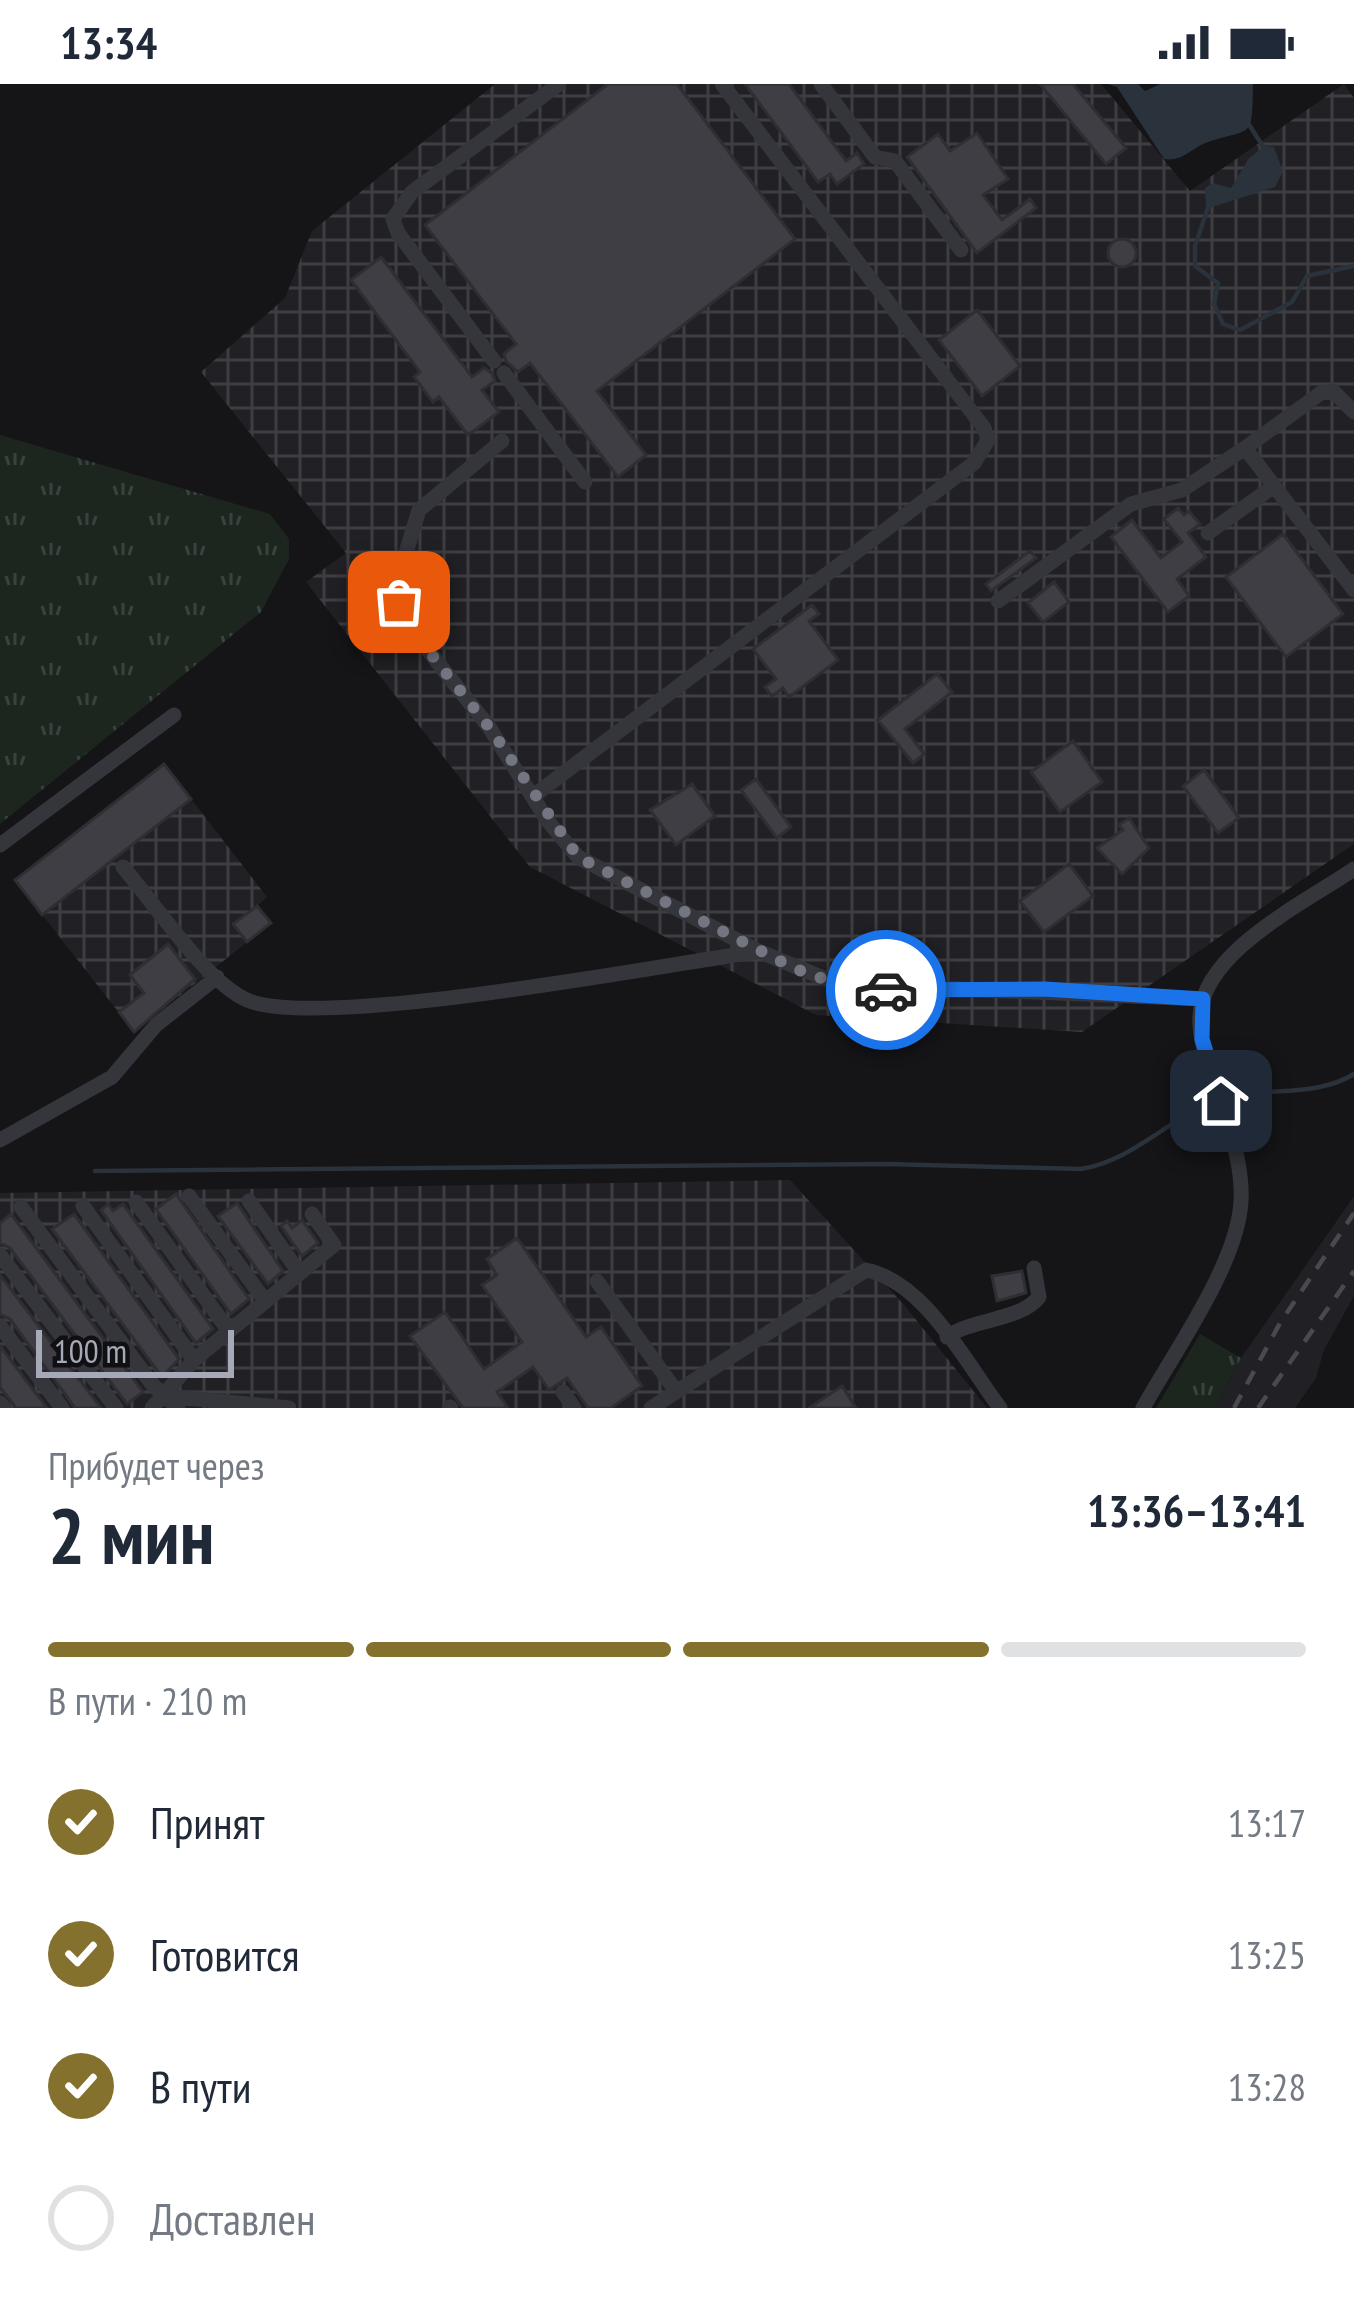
<!DOCTYPE html>
<html lang="ru">
<head>
<meta charset="utf-8">
<style>
	body { margin:0; font-family:"PT Sans Narrow",sans-serif; background:#f2f2f3; color:#1f2937; height:100vh; display:flex; flex-direction:column; font-size:45px; white-space:nowrap }
	* { box-sizing:border-box; margin:0 }
	p { font-size:39px; color:#747a83 }
	.icon { flex:none; width:66px; height:66px; fill:none; stroke:currentColor; stroke-width:2; stroke-linecap:round; stroke-linejoin:round }
	.map { position:relative; height:1324px; overflow:hidden }
	.drawer { display:flex; flex-direction:column; background:#fff; flex:1 }
	.drawer>* { flex:none }
	.scale { position:absolute; left:36px; bottom:30px; width:198px; box-sizing:border-box; padding-left:12px; border:6px solid #a5a9b8; border-top:0; font-size:33px; line-height:42px; white-space:nowrap; color:#a5a9b8; -webkit-text-stroke:9px #100f12; paint-order:stroke }
	.pin { position:absolute; display:grid; place-items:center; width:102px; height:102px; color:#fff; margin:-51px; border-radius:24px; box-shadow:0 6px 18px #0006 }
	.courier { position:absolute; display:grid; place-items:center; width:120px; height:120px; margin:-60px; border:9px solid #1a73e8; border-radius:50%; background:#fff; color:#222; box-shadow:0 3px 15px #0007 }
	.overview em { font-style:normal; font-weight:600 }
	.overview div { display:flex; flex-direction:column-reverse }
	.overview { display:flex; align-items:center; justify-content:space-between; height:204px; padding:0 48px }
	h1 { font-size:78px; font-weight:600; line-height:90px }
	.bar { display:grid; grid-template-columns:repeat(4,1fr); gap:18px 12px; align-content:center; height:144px; padding:0 48px }
	.bar i { height:15px; border-radius:9px; background:#e0e1e3 }
	.bar .current { background:#84712e }
	.bar p { grid-column:span 4 }
	ol { padding:0 48px; list-style:none }
	li { display:flex; align-items:center; gap:36px; height:132px }
	li p { margin-inline-start:auto }
	li .icon { padding:12px; border-radius:50%; background:#84712e; color:#fff; stroke-width:4 }
	li:last-child { color:#747a83 }
	li i { width:66px; height:66px; border:6px solid #e0e1e3; border-radius:50% }
	.status { display:flex; justify-content:space-between; align-items:center; height:84px; padding:0 60px; background:#fff; direction:ltr }
	.status svg { height:33px; fill:currentColor }
	.map>svg:first-child { display:block }
	.built { fill:#212024 }
	.industrial { fill:url(#industrial-grid) }
	.grass { fill:url(#grass-tufts) }
	.water { fill:#2a323c }
	.lines { fill:none; stroke-linecap:round; stroke-linejoin:round }
	.stream { stroke:#2a323c; stroke-width:4.5 }
	.building { fill:#3e3e44; stroke:#2f2e33; stroke-width:3 }
	.minor { stroke:#35363c; stroke-width:15 }
	.rail { stroke:#484951; stroke-width:4.5; stroke-dasharray:15 12; stroke-linecap:butt }
	.done { stroke:#737580; stroke-width:12; stroke-dasharray:0 21.6 }
	.route { stroke:#1a73e8; stroke-width:15 }
</style>
</head>
<body>
<div class="status"><b>13:34</b><svg viewBox="0 0 49 12"><path d="M0 12V9h3v3zM5 12V6h3v6zM10 12V3h3v9zM15 12V0h3v12zM26 1h20v11H26zM47 4h2v5h-2z"/></svg></div>
<div class="map">
<svg width="1354" height="1324" viewBox="0 0 1354 1324">
	<defs>
		<pattern id="industrial-grid" width="8" height="8" patternUnits="userSpaceOnUse" patternTransform="scale(3)"><rect width="8" height="8" fill="#212024"/><path d="M0 4h8M4 0v8" fill="none" stroke="#3e3e42"/></pattern>
		<pattern id="grass-tufts" width="24" height="20" patternUnits="userSpaceOnUse" patternTransform="scale(3)"><rect width="24" height="20" fill="#1c251e"/><path d="M3 7l-1-3M5 7V3M7 7l1-3M15 17l-1-3M17 17v-4M19 17l1-3" fill="none" stroke="#3a423d"/></pattern>
	</defs>
	<rect width="100%" height="100%" fill="#151417"/>
	<path class="built" d="M1354,1112V1212L1324,1266L1316,1294L1295,1324H1215L1241,1274Z"/>
	<path class="industrial" d="M495,0H1101L1190,107L1344,0L1354,14V760L1082,948L816,931L530,783L306,498L346,469L201,288L285,214L312,147Z
		M164,680L267,813L257,822L271,839L134,948L15,796Z
		M790,1096L905,1222L987,1324H0V1109Z"/>
	<path class="grass" d="M0,351L270,430L289,455V475L261,528L0,740Z
		M1200,1250L1241,1274L1215,1324H1156Z"/>
	<path class="water" d="M1108,0H1138L1145,7L1160,0H1253C1252,57 1253,43 1208,58C1191,64 1183,78 1164,75L1117,3Z
		M1264,62L1274,63L1283,88L1275,103L1206,125L1205,104L1213,99L1231,104L1249,74Z"/>
	<g class="lines">
		<path class="stream" d="M1248,39L1264,64
			M1209,121L1195,162V182L1218,199L1214,220L1223,240L1240,246L1292,218L1307,192L1354,182
			M95,1087L887,1080L1081,1085C1134,1076 1167,1035 1216,1017C1260,1001 1314,1015 1354,990"/>
	</g>
	<path class="building" d="M608,0H677L795,155L597,307L646,371L618,393L530,279L518,288L506,277L504,270L516,260L425,141Z
		M745,0H789L846,77L857,69L864,80L837,100L830,90L818,98Z
		M1040,0H1073L1126,64L1106,80Z
		M977,49L1008,95L983,111L1002,136L1030,115L1036,124L977,169L907,73L938,50L950,67Z
		M1108 169a14 14 0 1 1 28 0a14 14 0 1 1-28 0Z
		M381,173L472,293L484,284L492,289L495,297L482,306L499,328L468,351L439,313L433,318L414,293L420,288L351,196Z
		M977,226L1020,282L982,312L939,256Z
		M1178,424L1184,431L1189,427L1200,440L1188,449L1206,473L1177,495L1189,512L1168,528L1111,453L1132,436L1161,474L1182,458L1164,435Z
		M1283,450L1343,530L1286,573L1226,493Z
		M1030,467L1036,474L991,507L986,500Z
		M1054,498L1069,518L1043,538L1028,519Z
		M812,521L819,530L809,537L838,576L789,613L783,604L772,612L765,603L776,595L753,565Z
		M937,590L952,608L905,645L924,670L913,679L878,636Z
		M1073,657L1102,698L1060,728L1031,688Z
		M164,680L191,715L42,831L15,796Z
		M1204,686L1239,734L1218,749L1183,702Z
		M756,695L791,743L777,754L741,706Z
		M692,700L715,732L676,761L650,726Z
		M1129,734L1149,764L1122,790L1097,764L1123,746L1119,741Z
		M1069,780L1093,812L1044,848L1020,817Z
		M257,822L271,839L247,858L233,840Z
		M168,860L195,895L134,948L119,928L144,909L130,891Z
		M176,1110L249,1215L231,1230L156,1125Z
		M237,1119L283,1187L268,1200L218,1132Z
		M108,1120L113,1127L123,1120L213,1245L196,1259L101,1126Z
		M11,1130L143,1308L127,1320L10,1164L0,1159V1139Z
		M74,1130L179,1275L162,1293L52,1145Z
		M302,1136L318,1159L302,1172L281,1142L287,1137L292,1144Z
		M517,1154L586,1253L601,1243L642,1302L611,1324H588L567,1294L549,1306L533,1283L497,1308L508,1324H463L410,1252L445,1228L484,1285L522,1258L482,1201L497,1191L487,1175Z
		M1022,1187L1026,1209L997,1217L992,1192Z
		M0,1191L101,1324H75L10,1235L0,1230Z
		M0,1262L47,1324H16L0,1303Z
		M842,1302L856,1324H809Z"/>
	<g class="lines">
		<path class="minor" d="M821,0L875,73L895,77L961,166
			M494,277L398,149L393,135L412,108L559,0
			M504,289L585,398
			M502,357L419,426L397,498L399,517L419,555L489,643L547,736L578,773L758,867L838,900L1203,915
			M1245,364L1321,309L1333,307L1354,328
			M1208,449L1274,402
			M998,517L1131,420L1182,406L1245,364L1354,506
			M536,710L974,379L988,356L984,344L722,0
			M0,761L174,631
			M123,783C154,819 206,898 247,916C318,947 661,881 755,868
			M0,1056L112,993L156,941L217,893
			M189,1112L265,1217
			M249,1117L298,1187
			M136,1118L229,1247
			M83,1122L194,1276
			M21,1123L152,1300L178,1324
			M0,1171L116,1324
			M597,1197L676,1307
			M0,1242L62,1324
			M947,1253C973,1234 1020,1237 1039,1213L1034,1184
			M563,1308L574,1324
			M165,1312L289,1324
			M0,1319L4,1324
			M450,1323L451,1324
			M152,1324L194,1276L334,1161L312,1130
			M651,1324L866,1186C925,1198 966,1279 1000,1324
			M1143,1324C1174,1268 1237,1181 1241,1118C1243,1081 1230,1046 1219,1011C1211,986 1198,958 1200,931C1204,867 1306,818 1354,785"/>
		<path class="rail" d="M1234,1324L1280,1239L1354,1129
			M1258,1324L1354,1187"/>
	</g>
	<g class="lines">
		<path class="done" d="M399,518L419,555L489,643L578,773L796,885L838,900L886,906"/>
		<path class="route" d="M886,906L1044,905L1203,915L1202,955L1221,1017"/>
	</g>
</svg>
<div class="scale">100 m</div>
<div class="pin" style="left:399px;top:518px;background:#ea580c"><svg class="icon" aria-label="bag" viewBox="0 0 24 24"><path d="M5 8h14l-1 12H6zM9 8a3 3 0 0 1 6 0"/></svg></div>
<div class="pin" style="left:1221px;top:1017px;background:#1f2937"><svg class="icon" aria-label="home" viewBox="0 0 24 24"><path d="M3 11l9-7 9 7M6 9v11h12V9"/></svg></div>
<div class="courier" style="left:886px;top:906px"><svg class="icon" aria-label="car" viewBox="0 0 24 24"><path d="M5 17H2v-5l4-1 3-4h7l3 4 3 1v5h-3M9 17h6M6 11h13"/><circle cx="7" cy="17" r="2"/><circle cx="17" cy="17" r="2"/></svg></div>
</div>
<section class="drawer">
<div class="overview"><div><h1>2 мин</h1><p>Прибудет через</p></div><em>13:36–13:41</em></div>
<div class="bar"><i class="current"></i><i class="current"></i><i class="current"></i><i></i><p>В пути · 210 m</p></div>
<ol>
<li><svg class="icon" aria-label="check" viewBox="0 0 24 24"><path d="M5 12l5 5 9-10"/></svg>Принят<p>13:17</p></li>
<li><svg class="icon" aria-label="check" viewBox="0 0 24 24"><path d="M5 12l5 5 9-10"/></svg>Готовится<p>13:25</p></li>
<li><svg class="icon" aria-label="check" viewBox="0 0 24 24"><path d="M5 12l5 5 9-10"/></svg>В пути<p>13:28</p></li>
<li><i></i>Доставлен</li>
</ol>
</section>
</body>
</html>
